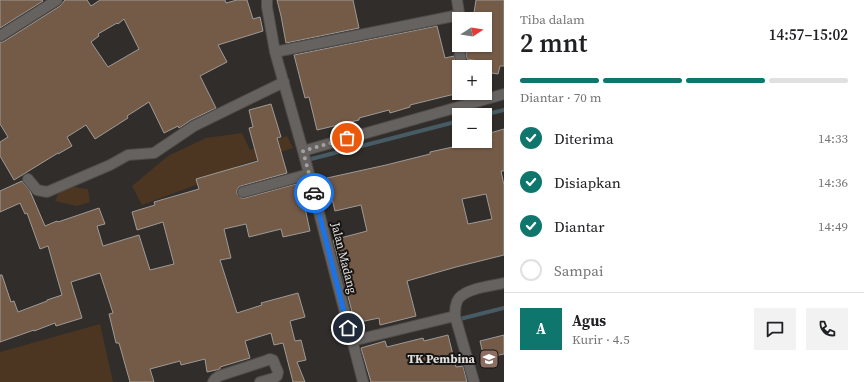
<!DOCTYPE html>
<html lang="id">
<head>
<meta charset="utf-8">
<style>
	body { margin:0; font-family:"Source Serif 4",serif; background:#f2f2f2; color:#202124; height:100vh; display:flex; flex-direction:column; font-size:15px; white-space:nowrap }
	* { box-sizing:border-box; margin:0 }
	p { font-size:13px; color:#757577 }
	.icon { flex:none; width:22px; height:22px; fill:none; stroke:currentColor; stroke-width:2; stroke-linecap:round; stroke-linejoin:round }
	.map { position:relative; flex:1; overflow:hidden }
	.drawer { display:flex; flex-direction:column; background:#fff; width:360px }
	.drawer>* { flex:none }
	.needle { width:26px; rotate:78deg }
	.fabs { position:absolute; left:452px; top:12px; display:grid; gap:8px }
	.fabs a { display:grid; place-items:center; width:40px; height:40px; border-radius:0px; background:#fff; box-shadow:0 1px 3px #0004; font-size:20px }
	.pin { position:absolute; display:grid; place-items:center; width:34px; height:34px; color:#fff; margin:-17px; border:2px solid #fff; border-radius:50%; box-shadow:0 1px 4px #0007 }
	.courier { position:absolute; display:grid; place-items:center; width:40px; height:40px; margin:-20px; border:3px solid #1a73e8; border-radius:50%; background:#fff; color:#222; box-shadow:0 1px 5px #0007 }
	.overview em { font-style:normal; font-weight:600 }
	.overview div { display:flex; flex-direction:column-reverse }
	.overview { display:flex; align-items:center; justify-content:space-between; height:68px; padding:0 16px }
	h1 { font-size:26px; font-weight:600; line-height:30px }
	.bar { display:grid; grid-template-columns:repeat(4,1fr); gap:6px 4px; align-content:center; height:48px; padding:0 16px }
	.bar i { height:5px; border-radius:3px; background:#e0e0e0 }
	.bar .active { background:#0f766e }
	.bar p { grid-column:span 4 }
	.line { display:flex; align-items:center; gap:10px; padding:0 16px; border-top:1px solid #e0e0e0 }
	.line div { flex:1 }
	.round { display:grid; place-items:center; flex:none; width:42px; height:42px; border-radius:0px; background:#f2f2f2 }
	ol { padding:0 16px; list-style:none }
	li { display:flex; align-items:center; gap:12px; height:44px }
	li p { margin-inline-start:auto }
	li .icon { padding:4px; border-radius:50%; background:#0f766e; color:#fff; stroke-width:4 }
	li:last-child { color:#757577 }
	li i { width:22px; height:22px; border:2px solid #e0e0e0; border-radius:50% }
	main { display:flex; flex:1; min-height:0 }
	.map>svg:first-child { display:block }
	.green { fill:#4c3622 }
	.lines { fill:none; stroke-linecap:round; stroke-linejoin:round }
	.stream { stroke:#465b64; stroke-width:4 }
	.building { fill:#745b47; stroke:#9e9a97; fill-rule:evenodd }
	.minor-casing { stroke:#4d4a48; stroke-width:12 }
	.minor { stroke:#65625f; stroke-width:10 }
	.done { stroke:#a4a2a0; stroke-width:4; stroke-dasharray:0 7.2 }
	.route { stroke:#1a73e8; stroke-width:5 }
	.labels { text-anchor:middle; stroke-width:4; stroke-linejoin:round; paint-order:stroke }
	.street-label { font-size:12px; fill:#e3e1df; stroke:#171514 }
	.poi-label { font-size:12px; font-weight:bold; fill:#e3e1df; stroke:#171514; text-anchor:end }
</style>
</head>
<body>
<main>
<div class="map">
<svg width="504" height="382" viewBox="0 0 504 382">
	<rect width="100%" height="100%" fill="#302d2a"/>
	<path class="green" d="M242,133L250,150L287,136L293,148L237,166L231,172L142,205L132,186L168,156L206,138Z
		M73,187L88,189L90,202L77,206L55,201L61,188Z
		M100,324L113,382H0V352Z"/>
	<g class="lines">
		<path class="stream" d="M483,115L504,110
			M311,159L459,121
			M456,320L504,308"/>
	</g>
	<path class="building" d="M0,0H42L43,1L0,28Z
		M65,0H87L91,6L100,0H225L226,3L237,0H247L253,19L260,17L263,31L218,45L227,62L200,76L216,108L191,120L179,128L178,126L164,133L149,102L127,116L128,118L95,139L86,125L67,137L72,146L58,154V153L14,180L0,156V142L8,137L0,124V42H3L60,6ZM124,19L139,49L108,67L91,42L99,36L98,34L117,23L118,24Z
		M277,0H353L359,28L286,43L281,16Z
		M476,0H504V66H500L498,74L485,72V67H483L484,62L467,59L466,54L468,45H485V19H473Z
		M437,26L445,58L454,56L456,68L459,73V93L410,105V107L390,113L389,110L359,118V120L317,130L309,97L305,98L294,55Z
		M271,104L281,137L277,138L287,173L241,186L239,187L237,190V194L241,198H245L296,184L302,208H305L310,231L283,237L281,229L249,237L246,224L224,229L231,258L220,260L237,313L262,305L261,303L298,293L305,317L290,321L295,341L301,340L306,360L297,362L305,382H293L283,343L274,345L271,333L245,341L250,358L220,367V369L216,370L207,372L205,359L181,365L180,361L150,369L154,382H130L119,343H116L109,314L113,313L100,273L71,282L82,318L56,326L55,323L34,331V330L0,342V275H2L11,302L14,301L18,312L47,301V300L62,295L48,246L40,249L27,213L25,214L20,203L0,212V191L22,181L30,191L45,226L57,221L58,222L99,208L105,224L97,226L103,246L139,235L150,270L174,264L163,222L137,230L132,212L155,205L154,202L199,189L196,179L258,161L249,128L253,127L249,110Z
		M504,129V171H501L504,185V255L456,267L407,281L416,316L380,325L379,318L355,323L333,240L367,231L361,205L335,211L327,178L386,165L430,154V152L462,145L461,141H492L490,133ZM486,194L492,219L468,224L462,199Z
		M448,335L456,367L463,366L467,382H371L361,348L385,341L387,347L423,338L424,341Z
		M504,335V354L484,358L480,341Z"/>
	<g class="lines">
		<g class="minor-casing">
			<path id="minor" d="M267,0V7L275,52L303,151L363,382
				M457,0L460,19
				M0,36L57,0
				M459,45V49L462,67
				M275,52L459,15
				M303,151L504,94
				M28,179L37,190L47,192L110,165L128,155L154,153L194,126L284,82
				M243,192L309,174
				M352,341L455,316
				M213,382L215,379L219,376L265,361L270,359L273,360L278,372L277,376L274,378L260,382
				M474,382L455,316C455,310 455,303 459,298C468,288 491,286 504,283"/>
		</g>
		<use href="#minor" class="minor"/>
	</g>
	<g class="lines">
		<path class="done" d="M314,193L303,151L347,138"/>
		<path class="route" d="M314,193L348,328"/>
	</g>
	<defs>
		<g id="school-square" transform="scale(1)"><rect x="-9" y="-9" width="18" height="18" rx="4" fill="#8d6e63" stroke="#171514"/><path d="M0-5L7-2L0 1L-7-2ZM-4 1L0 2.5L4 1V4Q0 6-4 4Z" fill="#fff"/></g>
	</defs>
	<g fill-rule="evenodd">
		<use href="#school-square" x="489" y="359"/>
	</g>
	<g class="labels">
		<g class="street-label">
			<text transform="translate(344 258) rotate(76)" y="4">Jalan Madang</text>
		</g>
		<g class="poi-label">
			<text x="475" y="363">TK Pembina</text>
		</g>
	</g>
</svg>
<div class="fabs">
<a><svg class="needle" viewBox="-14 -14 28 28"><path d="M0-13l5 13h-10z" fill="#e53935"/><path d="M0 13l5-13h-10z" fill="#757577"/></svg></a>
<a>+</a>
<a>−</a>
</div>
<div class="pin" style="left:347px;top:138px;background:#ea580c"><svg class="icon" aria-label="bag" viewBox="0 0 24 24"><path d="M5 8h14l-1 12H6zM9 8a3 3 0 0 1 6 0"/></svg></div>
<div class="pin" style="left:348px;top:328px;background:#1f2937"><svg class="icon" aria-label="home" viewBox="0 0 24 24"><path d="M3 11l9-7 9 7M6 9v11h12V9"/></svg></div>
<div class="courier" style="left:314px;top:193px"><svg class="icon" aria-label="car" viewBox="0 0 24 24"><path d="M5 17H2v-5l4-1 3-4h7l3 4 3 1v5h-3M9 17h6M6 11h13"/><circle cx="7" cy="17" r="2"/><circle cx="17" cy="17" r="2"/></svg></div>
</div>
<section class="drawer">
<div class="overview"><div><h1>2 mnt</h1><p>Tiba dalam</p></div><em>14:57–15:02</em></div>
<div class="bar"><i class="active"></i><i class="active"></i><i class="active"></i><i></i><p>Diantar · 70 m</p></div>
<ol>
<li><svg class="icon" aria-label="check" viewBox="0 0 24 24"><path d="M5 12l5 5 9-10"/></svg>Diterima<p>14:33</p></li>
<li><svg class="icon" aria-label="check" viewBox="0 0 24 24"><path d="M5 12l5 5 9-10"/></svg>Disiapkan<p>14:36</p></li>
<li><svg class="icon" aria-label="check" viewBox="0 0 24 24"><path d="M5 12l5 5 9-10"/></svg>Diantar<p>14:49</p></li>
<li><i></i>Sampai</li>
</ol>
<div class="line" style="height:72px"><b class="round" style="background:#0f766e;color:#fff">A</b><div><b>Agus</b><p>Kurir · 4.5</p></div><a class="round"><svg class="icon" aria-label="chat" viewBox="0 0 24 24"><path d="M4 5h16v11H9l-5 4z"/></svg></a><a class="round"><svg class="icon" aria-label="phone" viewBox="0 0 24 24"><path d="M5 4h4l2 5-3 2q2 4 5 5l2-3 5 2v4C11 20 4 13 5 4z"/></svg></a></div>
</section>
</main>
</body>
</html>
